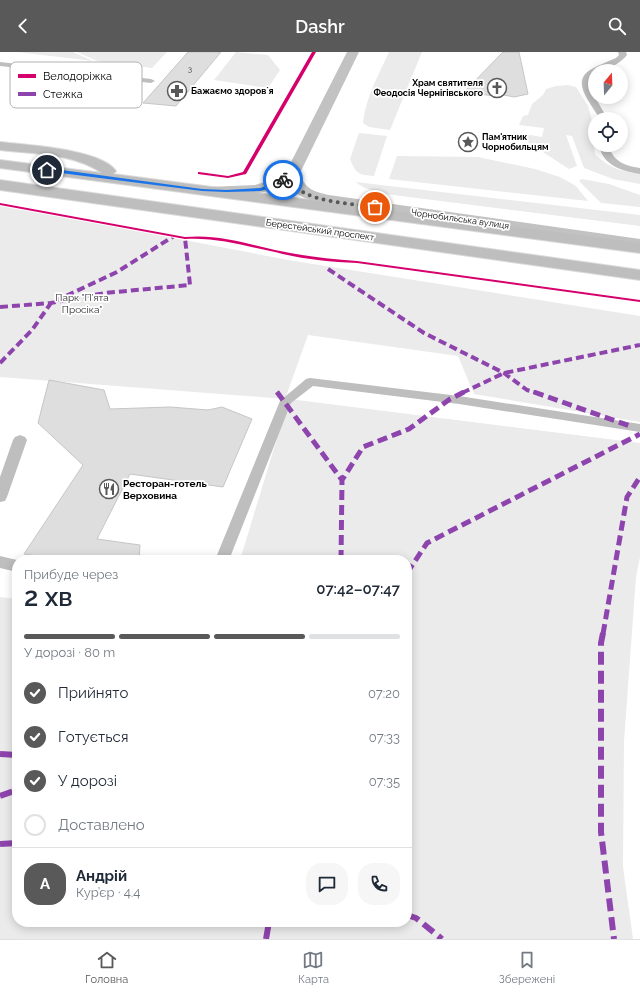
<!DOCTYPE html>
<html lang="uk">
<head>
<meta charset="utf-8">
<style>
	body { margin:0; font-family:Raleway,sans-serif; background:#f6f6f7; color:#1f2937; height:100vh; display:flex; flex-direction:column; font-size:15px; white-space:nowrap }
	* { box-sizing:border-box; margin:0 }
	p { font-size:13px; color:#747a83 }
	.icon { flex:none; width:22px; height:22px; fill:none; stroke:currentColor; stroke-width:2; stroke-linecap:round; stroke-linejoin:round }
	.map { position:relative; flex:1; overflow:hidden }
	.side { position:absolute; left:12px; top:503px; width:400px; height:372px; display:flex; flex-direction:column; background:#fff; border-radius:16px; box-shadow:0 2px 10px #0003 }
	.side>* { flex:none }
	.needle { width:26px; rotate:19deg }
	.fabs { position:absolute; left:588px; top:12px; display:grid; gap:8px }
	.fabs a { display:grid; place-items:center; width:40px; height:40px; border-radius:50%; background:#fff; box-shadow:0 2px 10px #0003; font-size:20px }
	.pin { position:absolute; display:grid; place-items:center; width:34px; height:34px; color:#fff; margin:-17px; border:2px solid #fff; border-radius:50%; box-shadow:0 1px 4px #0007 }
	.courier { position:absolute; display:grid; place-items:center; width:40px; height:40px; margin:-20px; border:3px solid #1a73e8; border-radius:50%; background:#fff; color:#222; box-shadow:0 1px 5px #0007 }
	.summary em { font-style:normal; font-weight:600 }
	.summary div { display:flex; flex-direction:column-reverse }
	.summary { display:flex; align-items:center; justify-content:space-between; height:68px; padding:0 12px }
	h1 { font-size:26px; font-weight:600; line-height:30px }
	.bar { display:grid; grid-template-columns:repeat(4,1fr); gap:6px 4px; align-content:center; height:48px; padding:0 12px }
	.bar i { height:5px; border-radius:3px; background:#e0e1e3 }
	.bar .active { background:#595959 }
	.bar p { grid-column:span 4 }
	.line { display:flex; align-items:center; gap:10px; padding:0 12px; border-top:1px solid #e0e1e3 }
	.line div { flex:1 }
	.round { display:grid; place-items:center; flex:none; width:42px; height:42px; border-radius:16px; background:#f6f6f7 }
	ol { padding:0 12px; list-style:none }
	li { display:flex; align-items:center; gap:12px; height:44px }
	li p { margin-inline-start:auto }
	li .icon { padding:4px; border-radius:50%; background:#595959; color:#fff; stroke-width:4 }
	li:last-child { color:#747a83 }
	li i { width:22px; height:22px; border:2px solid #e0e1e3; border-radius:50% }
	header { display:flex; justify-content:space-between; align-items:center; height:52px; padding:0 12px; background:#595959; color:#fff; font-size:18px; font-weight:600 }
	.tab-bar { display:flex; justify-content:space-around; align-items:center; height:56px; border-top:1px solid #e0e1e3; background:#fff; font-size:11px; color:#747a83 }
	.tab-bar a { display:grid; justify-items:center; gap:2px }
	.tab-bar .active { color:#595959 }
	.map>svg:first-child { display:block }
	.green { fill:#ebebeb }
	.building { fill:#dedede; stroke:#c6c6c6 }
	.lines { fill:none; stroke-linecap:round; stroke-linejoin:round }
	.highway-casing { stroke:#dbdbdb; stroke-width:2 }
	.lane { fill:#bebebe; fill-rule:evenodd }
	.secondary { fill:#c2c2c2; fill-rule:evenodd }
	.highway { fill:#bebebe; fill-rule:evenodd }
	.quiet-far2 { stroke:#8e44ad; stroke-width:4; stroke-dasharray:8 4; stroke-linecap:butt }
	.quiet-far1 { stroke:#8e44ad; stroke-width:5; stroke-dasharray:10 5; stroke-linecap:butt }
	.quiet { stroke:#8e44ad; stroke-width:6; stroke-dasharray:13 6; stroke-linecap:butt }
	.cycleway-casing { stroke:#fff; stroke-width:2 }
	.cycleway { fill:#d6006c; fill-rule:evenodd }
	.route { fill:#1a73e8 }
	.done { stroke:#595959; stroke-width:4; stroke-dasharray:0 7.2 }
	.labels { text-anchor:middle; stroke-width:3.5; stroke-linejoin:round; paint-order:stroke }
	.number-label { font-size:8px; fill:#383838 }
	.far-poi-label { font-size:9px; font-weight:bold; fill:#000; stroke:#fff; text-anchor:start }
	.far-street-label { font-size:9px; fill:#000; stroke:#fff }
	.park-label { font-size:10px; fill:#313131; stroke:#fff }
	.poi-label { font-size:10px; font-weight:bold; fill:#000; stroke:#fff; text-anchor:start }
	.key { fill:#fff; stroke:#b2b2b2; stroke-width:1 }
	.key-label { font-size:11px; fill:#000 }
</style>
</head>
<body>
<header><svg class="icon" aria-label="back" viewBox="0 0 24 24"><path d="M15 5l-7 7 7 7"/></svg>Dashr<svg class="icon" aria-label="search" viewBox="0 0 24 24"><circle cx="10" cy="10" r="6"/><path d="M15 15l6 6"/></svg></header>
<div class="map">
<svg width="640" height="887" viewBox="0 0 640 887">
	<rect width="100%" height="100%" fill="#fff"/>
	<path class="green" d="M17,0H73L93,9Z
		M77,0H167L152,16L97,9Z
		M236,0L268,3L280,18L268,36L214,28Z
		M389,0H422L390,78L369,75L363,71C365,47 379,22 389,0Z
		M568,33L576,35L588,54L591,64L595,102C607,115 622,120 640,122V132L613,127L584,116L572,84L566,83L577,114L569,117L512,80L542,85L544,76L519,73L523,64L528,63L532,52L543,43L546,37L556,34Z
		M359,81L387,84L374,124C359,123 356,122 350,107Z
		M397,104L478,105L535,117L560,125L576,134L588,149L389,127Z
		M582,127L609,132L640,143V155L601,151L579,129Z
		M355,130L640,163V174L385,142L365,136Z
		M0,154L23,157L288,208L640,264V370L474,342L458,304L308,283L285,347L0,325Z
		M289,347L640,391V505L636,525L624,689L623,815L633,887H0V545L17,547V870H407V508H240Z"/>
	<path class="building" d="M188,0H221L176,54L143,51Z
		M503,0H519L528,42L514,45L504,43L502,45L464,40Z
		M49,328L104,338L110,357L170,355L208,358L222,355L252,367L223,435L130,422L97,487L140,493L139,508H64L24,502L83,413L38,371Z"/>
	<g class="lines">
		<g class="highway-casing">
			<path id="highway" d="M0,90C26,93 101,97 116,119L113,122L640,191V201L0,116V108L102,121C73,101 33,102 0,98Z
				M0,128L640,218V228L0,138Z"/>
		</g>
		<path class="lane" d="M618,0H626L627,3C620,12 606,19 595,19V22L589,29V35L606,64V67H598V64C590,50 571,30 590,18C598,13 607,10 616,6L619,3Z
			M0,10L151,27L155,29L151,31L0,14Z
			M599,93H609C612,109 625,114 640,116V122C622,119 603,114 599,93Z
			M310,326L459,344L640,372V380L459,352L313,334L291,351L229,508H215L280,349L306,327Z
			M20,383L25,385L27,388L7,445L5,449L0,450V425L13,388L15,385Z
			M0,504L17,508V520L0,516Z"/>
		<path class="secondary" d="M347,0H359L300,121C304,137 315,140 329,143L640,187V197L328,153C313,149 296,146 288,131C264,143 234,148 208,141L205,138L208,135L255,133L268,129L287,118Z"/>
		<use href="#highway" class="highway"/>
		<path class="quiet-far2" d="M328,217L424,281L504,321L527,338L537,341
			M0,255L51,251L105,241L190,233L185,186
			M0,311L32,278L51,251L117,220L174,184
			M277,340L278,341
			M462,341L504,321L640,293"/>
		<path class="quiet-far1" d="M277,340L342,428
			M534,340L630,374
			M341,508L342,428L363,395L409,377L450,347L464,340
			M407,521L427,491L640,382
			M603,582L627,445L640,425"/>
		<path class="quiet" d="M603,581L601,591V780L614,887
			M0,702L17,703
			M0,744L17,738
			M0,792L17,791
			M407,863L416,866L442,887
			M266,887L269,870"/>
		<g class="cycleway-casing">
			<path id="cycleway" d="M312,0H316L246,122L228,126L198,122V120H199L228,124L243,120Z
				M0,151L185,185C216,182 245,191 275,198C302,204 329,207 357,209L640,248V250L357,211C329,210 302,207 275,200C245,194 216,185 185,187L0,153Z"/>
		</g>
		<use href="#cycleway" class="cycleway"/>
	</g>
	<path class="route" d="M47,116L202,137L226,138L260,136L275,131L281,127L285,128L278,133L261,139L226,140L202,139L45,119Z"/>
	<g class="lines">
		<path class="done" d="M283,128L293,121C293,123 293,128 293,130C301,150 356,152 375,155"/>
	</g>
	<defs>
		<g id="church-ring" transform="scale(1)"><circle r="9.5" fill="#fff" stroke="#595959" stroke-width="1.5"/><path d="M-1.2-6h2.4v3.5h3.3v2.4h-3.3V6h-2.4V-.1h-3.3v-2.4h3.3Z" fill="#595959"/></g>
		<g id="pharmacy-ring" transform="scale(1)"><circle r="9.5" fill="#fff" stroke="#595959" stroke-width="1.5"/><path d="M-2-6h4v4h4v4h-4v4h-4v-4h-4v-4h4Z" fill="#595959"/></g>
		<g id="sight-ring" transform="scale(1)"><circle r="9.5" fill="#fff" stroke="#595959" stroke-width="1.5"/><path d="M0-6L1.8-2.2L6-1.7L2.9 1.2L3.7 5.4L0 3.3L-3.7 5.4L-2.9 1.2L-6-1.7L-1.8-2.2Z" fill="#595959"/></g>
		<g id="restaurant-ring" transform="scale(1)"><circle r="9.5" fill="#fff" stroke="#595959" stroke-width="1.5"/><path d="M-5-6h1v4h1v-4h1v4h1v-4h1v5L-1.5 .5V6h-2V.5L-5-1ZM5-6V6H3V1.5H1.5Q1.5-4 5-6Z" fill="#595959"/></g>
	</defs>
	<g fill-rule="evenodd">
		<use href="#church-ring" x="497" y="36"/>
		<use href="#pharmacy-ring" x="177" y="39"/>
		<use href="#sight-ring" x="468" y="90"/>
		<use href="#restaurant-ring" x="109" y="437"/>
	</g>
	<g class="labels">
		<g class="number-label">
			<text x="190" y="20">3</text>
		</g>
		<g class="far-poi-label">
			<text x="483" y="34" text-anchor="end">Храм святителя<tspan x="483" dy="10">Феодосія Чернігівського</tspan></text>
			<text x="191" y="42">Бажаємо здоровʼя</text>
			<text x="482" y="88">Пам'ятник<tspan x="482" dy="10">Чорнобильцям</tspan></text>
		</g>
		<g class="far-street-label">
			<text transform="translate(460 167) rotate(8)" y="3">Чорнобильська вулиця</text>
			<text transform="translate(320 178) rotate(8)" y="3">Берестейський проспект</text>
		</g>
		<g class="park-label">
			<text x="82" y="249">Парк "П'ята<tspan x="82" dy="12">Просіка"</tspan></text>
		</g>
		<g class="poi-label">
			<text x="123" y="435">Ресторан-готель<tspan x="123" dy="12">Верховина</tspan></text>
		</g>
	</g>
	<rect x="10" y="10" width="132" height="46" rx="6" class="key"/>
	<rect x="18" y="22" width="18" height="4" fill="#d6006c"/>
	<rect x="18" y="40" width="18" height="4" fill="#8e44ad"/>
	<g class="key-label">
		<text x="43" y="28">Велодоріжка</text>
		<text x="43" y="46">Стежка</text>
	</g>
</svg>
<div class="fabs">
<a><svg class="needle" viewBox="-14 -14 28 28"><path d="M0-13l5 13h-10z" fill="#e53935"/><path d="M0 13l5-13h-10z" fill="#747a83"/></svg></a>
<a><svg class="icon" aria-label="locate" viewBox="0 0 24 24"><circle cx="12" cy="12" r="6"/><path d="M12 2v4M12 18v4M2 12h4M18 12h4"/></svg></a>
</div>
<div class="pin" style="left:375px;top:155px;background:#ea580c"><svg class="icon" aria-label="bag" viewBox="0 0 24 24"><path d="M5 8h14l-1 12H6zM9 8a3 3 0 0 1 6 0"/></svg></div>
<div class="pin" style="left:47px;top:118px;background:#1f2937"><svg class="icon" aria-label="home" viewBox="0 0 24 24"><path d="M3 11l9-7 9 7M6 9v11h12V9"/></svg></div>
<div class="courier" style="left:283px;top:128px"><svg class="icon" aria-label="bike" viewBox="0 0 24 24"><circle cx="6" cy="16" r="4"/><circle cx="18" cy="16" r="4"/><path d="M6 16l4-8h5l3 8M10 8l3 8H6M13 5h3"/></svg></div>
<section class="side">
<div class="summary"><div><h1>2 хв</h1><p>Прибуде через</p></div><em>07:42–07:47</em></div>
<div class="bar"><i class="active"></i><i class="active"></i><i class="active"></i><i></i><p>У дорозі · 80 m</p></div>
<ol>
<li><svg class="icon" aria-label="check" viewBox="0 0 24 24"><path d="M5 12l5 5 9-10"/></svg>Прийнято<p>07:20</p></li>
<li><svg class="icon" aria-label="check" viewBox="0 0 24 24"><path d="M5 12l5 5 9-10"/></svg>Готується<p>07:33</p></li>
<li><svg class="icon" aria-label="check" viewBox="0 0 24 24"><path d="M5 12l5 5 9-10"/></svg>У дорозі<p>07:35</p></li>
<li><i></i>Доставлено</li>
</ol>
<div class="line" style="height:72px"><b class="round" style="background:#595959;color:#fff">А</b><div><b>Андрій</b><p>Кур’єр · 4.4</p></div><a class="round"><svg class="icon" aria-label="chat" viewBox="0 0 24 24"><path d="M4 5h16v11H9l-5 4z"/></svg></a><a class="round"><svg class="icon" aria-label="phone" viewBox="0 0 24 24"><path d="M5 4h4l2 5-3 2q2 4 5 5l2-3 5 2v4C11 20 4 13 5 4z"/></svg></a></div>
</section>
</div>
<nav class="tab-bar">
<a class="active"><svg class="icon" aria-label="home" viewBox="0 0 24 24"><path d="M3 11l9-7 9 7M6 9v11h12V9"/></svg>Головна</a>
<a><svg class="icon" aria-label="map" viewBox="0 0 24 24"><path d="M3 6l6-2 6 2 6-2v14l-6 2-6-2-6 2zM9 4v14M15 6v14"/></svg>Карта</a>
<a><svg class="icon" aria-label="saved" viewBox="0 0 24 24"><path d="M7 4h10v16l-5-4-5 4z"/></svg>Збережені</a>
</nav>
</body>
</html>
